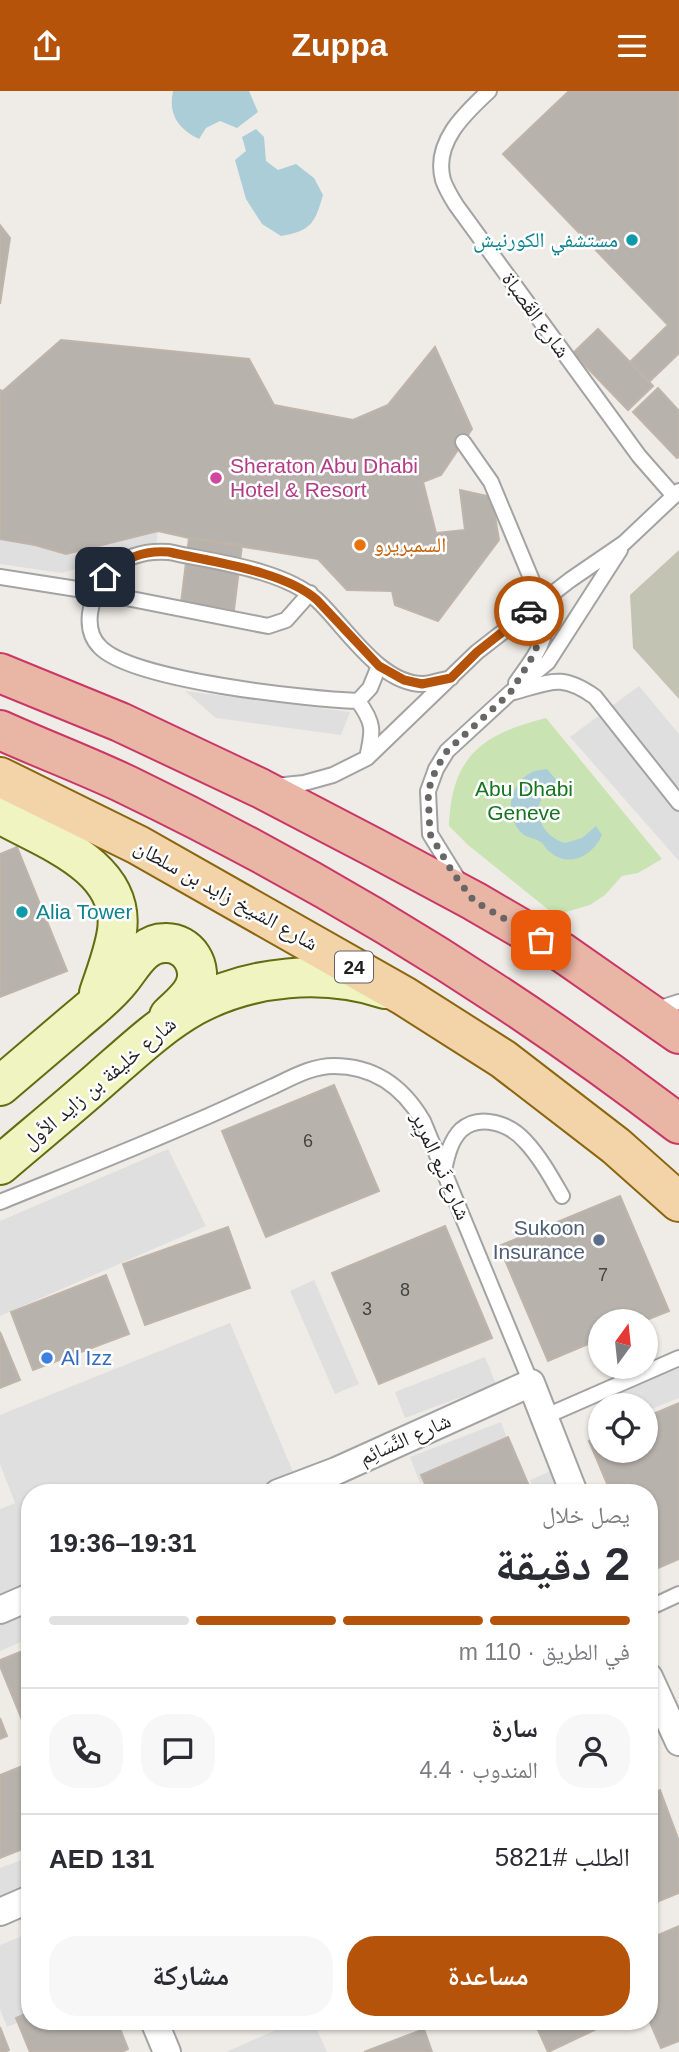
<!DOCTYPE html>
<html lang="ar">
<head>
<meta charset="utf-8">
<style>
	body { margin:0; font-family:Helvetica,"Noto Naskh Arabic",sans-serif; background:#f7f7f7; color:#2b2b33; direction:rtl; height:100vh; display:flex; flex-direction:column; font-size:26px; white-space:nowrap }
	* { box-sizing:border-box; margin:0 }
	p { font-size:23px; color:#7c7c81 }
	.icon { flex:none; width:38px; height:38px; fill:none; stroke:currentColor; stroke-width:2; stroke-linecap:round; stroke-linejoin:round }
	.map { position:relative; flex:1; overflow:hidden; direction:ltr }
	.drawer { position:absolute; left:21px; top:1393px; width:637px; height:546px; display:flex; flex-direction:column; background:#fff; border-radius:28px; box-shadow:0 2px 5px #0004; direction:rtl }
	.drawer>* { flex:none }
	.needle { width:46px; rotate:15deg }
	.controls { position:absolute; left:588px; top:1218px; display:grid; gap:14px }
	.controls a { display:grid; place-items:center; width:70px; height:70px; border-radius:50%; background:#fff; box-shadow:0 2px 5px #0004; font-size:35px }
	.pin { position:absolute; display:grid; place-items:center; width:60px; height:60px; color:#fff; margin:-30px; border-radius:14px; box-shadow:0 4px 10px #0006 }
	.courier { position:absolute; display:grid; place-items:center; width:70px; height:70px; margin:-35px; border:5px solid #b45309; border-radius:50%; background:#fff; color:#222; box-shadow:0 2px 9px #0007 }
	.headline em { font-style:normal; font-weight:800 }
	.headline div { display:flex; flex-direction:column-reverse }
	.headline { display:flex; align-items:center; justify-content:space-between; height:119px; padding:0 28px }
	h1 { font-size:46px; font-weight:800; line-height:52px }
	.bar { display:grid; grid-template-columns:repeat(4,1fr); gap:10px 7px; align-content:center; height:84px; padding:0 28px }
	.bar i { height:9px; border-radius:5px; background:#e1e1e2 }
	.bar .selected { background:#b45309 }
	.bar p { grid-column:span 4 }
	.line { display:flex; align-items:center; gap:18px; padding:0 28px; border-top:2px solid #e1e1e2 }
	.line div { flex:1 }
	.round { display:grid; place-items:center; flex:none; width:74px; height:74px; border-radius:28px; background:#f7f7f7 }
	.cta { display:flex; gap:14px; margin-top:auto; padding:14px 28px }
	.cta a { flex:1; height:80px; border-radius:28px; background:#b45309; color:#fff; font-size:28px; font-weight:800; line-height:80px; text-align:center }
	.cta a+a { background:#f7f7f7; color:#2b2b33 }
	header { display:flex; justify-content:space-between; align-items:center; height:91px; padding:0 28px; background:#b45309; color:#fff; font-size:32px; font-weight:800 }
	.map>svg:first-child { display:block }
	.construction { fill:#c2c3b3 }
	.grass { fill:#c9e4b2 }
	.parking { fill:#dfdfdf }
	.water { fill:#abcdd8 }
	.building { fill:#b8b2ac; stroke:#bfb4aa; stroke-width:2 }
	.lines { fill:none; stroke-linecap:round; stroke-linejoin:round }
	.service-casing { stroke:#a3a3a3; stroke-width:18 }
	.minor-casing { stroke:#a3a3a3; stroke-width:30 }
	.secondary-casing { stroke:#616d10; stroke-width:42 }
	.primary-casing { stroke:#8c650f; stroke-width:42 }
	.trunk-casing { stroke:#ca3766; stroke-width:42 }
	.service { stroke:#fff; stroke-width:14 }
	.minor { stroke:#fff; stroke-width:26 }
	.secondary { stroke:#f0f4c0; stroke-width:38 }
	.primary { stroke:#f3d4a8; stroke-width:38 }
	.trunk { stroke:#e9b5a5; stroke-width:38 }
	.done { stroke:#686765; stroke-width:7; stroke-dasharray:0 12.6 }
	.route { stroke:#b45309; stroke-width:9 }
	.culture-dot { fill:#0f9aa8; stroke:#fff; stroke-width:2.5 }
	.hotel-dot { fill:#d1479c; stroke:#fff; stroke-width:2.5 }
	.food-dot { fill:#e8710a; stroke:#fff; stroke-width:2.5 }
	.service-dot { fill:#5c6f8a; stroke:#fff; stroke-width:2.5 }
	.shop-dot { fill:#3f7fe0; stroke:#fff; stroke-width:2.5 }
	.labels { text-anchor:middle; stroke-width:5; stroke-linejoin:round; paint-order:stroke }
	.number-label { font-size:18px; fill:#454442 }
	.shield { fill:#fff; stroke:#626262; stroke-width:2 }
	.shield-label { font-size:19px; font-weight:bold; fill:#1f1f1f }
	.culture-label { font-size:21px; fill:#0d838f; stroke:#fff; text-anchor:end }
	.street-label { font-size:21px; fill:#1f1f1f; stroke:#fff }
	.hotel-label { font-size:21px; fill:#b23c85; stroke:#fff; text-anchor:start }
	.food-label { font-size:21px; fill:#c56008; stroke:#fff; text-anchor:start }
	.park-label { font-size:21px; fill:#177420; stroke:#fff }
	.service-label { font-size:21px; fill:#4e5e75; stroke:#fff; text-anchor:end }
	.shop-label { font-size:21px; fill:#366cbe; stroke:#fff; text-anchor:start }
</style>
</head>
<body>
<header><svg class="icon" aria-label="menu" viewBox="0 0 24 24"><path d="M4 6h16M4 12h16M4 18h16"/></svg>Zuppa<svg class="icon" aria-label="share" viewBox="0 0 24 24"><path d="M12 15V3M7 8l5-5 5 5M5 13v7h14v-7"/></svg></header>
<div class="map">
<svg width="679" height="1961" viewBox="0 0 679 1961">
	<rect width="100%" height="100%" fill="#efece7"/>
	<path class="construction" d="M679,459V608L633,557L630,504Z"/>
	<path class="grass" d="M546,627L662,768L638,782L622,785L605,804L590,814L555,824L468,754L449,735C451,666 482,643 546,627Z"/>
	<path class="parking" d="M158,440L156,455L62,482L0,473V448L35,454L66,463Z
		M639,595L679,643V770L570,646Z
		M185,600L350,621L341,644L216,627Z
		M168,1058L206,1135L0,1225V1130Z
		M314,1189L359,1293L335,1303L290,1200Z
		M230,1232L302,1402H30V1547L0,1560V1418L15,1412L0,1373V1324Z
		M485,1266L496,1293L405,1327L395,1301Z
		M679,1277V1307L646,1320V1314H600V1320L596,1308Z
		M501,1331L511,1358L420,1392L410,1366Z
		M555,1378L565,1402H536L530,1389Z
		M30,1766V1796L0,1807V1777Z
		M30,1842V1927L7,1936L0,1918V1854Z
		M296,1930H313L327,1961H226Z"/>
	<path class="water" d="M173,0H249L258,21L237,37L220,30L206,37L199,48C178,38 168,23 173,0Z
		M256,38L264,46L266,70L278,79L296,73L314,87L323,104C315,132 311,140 281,145L262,133L246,108L235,69L246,60L242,46Z
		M547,678L558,691C529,707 534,742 565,752L582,747L596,735L602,744C593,764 570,778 550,761C545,758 544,752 539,750C534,747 529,747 524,744C503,727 508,693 532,681C536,679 542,679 547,678Z"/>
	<path class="building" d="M569,0H679V262L649,291L630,271L668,234L503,63Z
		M0,134L10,147L0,213Z
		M598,238L653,295L628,319L573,262Z
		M61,249L249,268L274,314L353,329L388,314L435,256L472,338L441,384L423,391L436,442L465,439L460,399L492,406L499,449L438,530L395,514L392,500L347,499L318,468L189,447L158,440L66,463L35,454L0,448V299L3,300Z
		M658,297L679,320V365L677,367L633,321Z
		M189,447L242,454L234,519L181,512Z
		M17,756L67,880L0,906V763Z
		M334,994L379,1100L266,1146L222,1040Z
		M620,1105L669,1220L644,1230H600V1248L548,1270L499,1155Z
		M445,1135L492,1247L379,1293L332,1182Z
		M228,1136L250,1197L145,1234L123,1173Z
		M106,1184L129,1243L33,1279L11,1221Z
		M0,1241L20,1289L0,1297Z
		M679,1312V1468L649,1481V1402H611L589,1350L600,1345V1360H646V1326Z
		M508,1346L532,1402H429L421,1384Z
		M30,1557V1634L25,1636L0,1575V1569Z
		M0,1627L7,1645L0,1648Z
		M30,1672V1755L0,1767V1684Z
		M660,1699L679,1750V1802L649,1814V1704Z
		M679,1835V1950L661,1957L649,1929V1848Z
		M30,1921V1930H117L128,1958L122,1961H30L16,1927Z
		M325,1930H346L328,1937Z
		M534,1930H604L605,1934L548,1961Z
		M0,1936L9,1959L5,1961H0Z
		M424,1938L432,1961H364Z"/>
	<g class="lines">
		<g class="service-casing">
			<path id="service" d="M489,0C464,23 433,52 443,89C446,98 451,106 456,114L639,365L674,405
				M463,351L491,391L541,511C543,519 547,529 545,538C543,557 526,577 516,592
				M0,486L96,501L268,535L286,529L310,502
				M514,601C551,591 561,582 595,606L679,712
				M358,610L370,597L379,575
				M367,667C373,640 375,633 358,610C308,608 133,590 100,556C82,538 90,507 104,488C119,466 144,459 169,461C214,471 282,478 317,509C346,536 380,594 424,593C432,592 442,589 451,587
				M275,695L304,692L333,684L367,667L477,561L570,489L624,452L679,400
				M459,790L430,743L428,700L436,678L447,660L510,602L548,571L620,459
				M654,919L679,911
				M444,1079C447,1066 450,1050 461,1039C480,1022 510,1033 525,1050C540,1066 551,1086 562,1105
				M0,1111C64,1085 128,1060 192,1032C219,1021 247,1007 274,995C293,986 312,975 334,975C375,975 403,996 423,1030L531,1292
				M544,1326L679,1267
				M649,1517L679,1503"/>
		</g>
		<g class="minor-casing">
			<path id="minor" d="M278,1402L336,1380L531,1292L574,1402
				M0,1519L30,1506
				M649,1586L679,1651
				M0,1821L30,1808
				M154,1930L167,1961"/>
		</g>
		<g class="secondary-casing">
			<path id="secondary" d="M0,723C44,748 126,775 117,840C114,861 106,881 99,902
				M0,995C25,974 49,953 74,932C90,918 108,905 121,888C133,873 143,852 165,852C188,851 204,876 194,897C189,908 177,917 169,925
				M0,1074C34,1045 68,1017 101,988C131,962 160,934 194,915C251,884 324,878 385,898"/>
		</g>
		<g class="primary-casing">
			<path id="primary" d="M0,686L138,754L404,905L503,968L616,1055L679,1111"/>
		</g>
		<g class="trunk-casing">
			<path id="trunk" d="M0,582L120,631L260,697L375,757L474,810L563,862L679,943
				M0,639C42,658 85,674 127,694C322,788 507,901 679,1033"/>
		</g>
		<use href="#service" class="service"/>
		<use href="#minor" class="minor"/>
		<use href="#secondary" class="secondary"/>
		<use href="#primary" class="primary"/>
		<use href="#trunk" class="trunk"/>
	</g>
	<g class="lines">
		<path class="done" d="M529,520L541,511L545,538L530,570L510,602L447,660L436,678L428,700L430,743L453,782L474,810L541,849"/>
		<path class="route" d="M105,486C125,467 142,459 169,461C212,471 285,480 317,509L379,575L404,589L422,593L451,587L477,561L529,520"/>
	</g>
	<g class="culture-dot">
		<circle cx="632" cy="149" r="7"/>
		<circle cx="22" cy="821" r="7"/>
	</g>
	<circle class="hotel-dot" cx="216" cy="387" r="7"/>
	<circle class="food-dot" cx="360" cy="454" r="7"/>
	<circle class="service-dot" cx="599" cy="1149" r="7"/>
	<circle class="shop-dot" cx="47" cy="1267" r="7"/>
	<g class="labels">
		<g class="number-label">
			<text x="308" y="1056">6</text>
			<text x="603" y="1190">7</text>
			<text x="405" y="1205">8</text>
			<text x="367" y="1224">3</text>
		</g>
		<rect class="shield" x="335" y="860.5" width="38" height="31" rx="5"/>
		<g class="shield-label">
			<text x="354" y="883">24</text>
		</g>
		<g class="culture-label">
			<text x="618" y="156">مستشفي الكورنيش</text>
			<text x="36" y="828" text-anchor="start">Alia Tower</text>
		</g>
		<g class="street-label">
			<text transform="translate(536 224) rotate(54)" y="7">شارع القَصباة</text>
			<text transform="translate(226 804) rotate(29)" y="7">شارع الشيخ زايد بن سلطان</text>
			<text transform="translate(99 992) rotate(-40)" y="7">شارع خليفة بن زايد الأول</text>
			<text transform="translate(441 1075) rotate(66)" y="7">شارع نَبع المرِير</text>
			<text transform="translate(405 1348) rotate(-24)" y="7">شارع النَّسَائِم</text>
		</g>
		<g class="hotel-label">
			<text x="230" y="382">Sheraton Abu Dhabi<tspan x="230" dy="24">Hotel &amp; Resort</tspan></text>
		</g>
		<g class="food-label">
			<text x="374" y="461">السمبريرو</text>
		</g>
		<g class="park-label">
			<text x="524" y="705">Abu Dhabi<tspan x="524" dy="24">Geneve</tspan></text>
		</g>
		<g class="service-label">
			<text x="585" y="1144">Sukoon<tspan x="585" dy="24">Insurance</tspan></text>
		</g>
		<g class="shop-label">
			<text x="61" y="1274">Al Izz</text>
		</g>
	</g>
</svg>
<div class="controls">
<a><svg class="needle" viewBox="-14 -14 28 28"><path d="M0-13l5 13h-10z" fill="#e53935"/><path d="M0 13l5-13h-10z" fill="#7c7c81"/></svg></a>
<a><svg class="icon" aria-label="locate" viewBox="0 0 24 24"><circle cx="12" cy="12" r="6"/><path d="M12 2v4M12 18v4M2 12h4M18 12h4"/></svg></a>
</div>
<div class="pin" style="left:541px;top:849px;background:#ea580c"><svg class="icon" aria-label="bag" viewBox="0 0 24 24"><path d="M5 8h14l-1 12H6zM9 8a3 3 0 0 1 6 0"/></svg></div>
<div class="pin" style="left:105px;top:486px;background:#1f2937"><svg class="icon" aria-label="home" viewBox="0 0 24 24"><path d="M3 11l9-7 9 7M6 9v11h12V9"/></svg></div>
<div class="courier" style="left:529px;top:520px"><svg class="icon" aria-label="car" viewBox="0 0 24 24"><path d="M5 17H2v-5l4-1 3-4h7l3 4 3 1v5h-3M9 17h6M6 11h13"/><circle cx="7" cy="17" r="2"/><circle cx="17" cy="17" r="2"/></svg></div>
<section class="drawer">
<div class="headline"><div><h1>2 دقيقة</h1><p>يصل خلال</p></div><em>19:31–19:36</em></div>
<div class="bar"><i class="selected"></i><i class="selected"></i><i class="selected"></i><i></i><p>في الطريق · 110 m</p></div>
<div class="line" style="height:126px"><a class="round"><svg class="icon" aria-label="person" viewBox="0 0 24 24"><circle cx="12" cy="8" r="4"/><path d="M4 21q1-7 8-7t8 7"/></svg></a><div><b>سارة</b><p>المندوب · 4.4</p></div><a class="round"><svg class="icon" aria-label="chat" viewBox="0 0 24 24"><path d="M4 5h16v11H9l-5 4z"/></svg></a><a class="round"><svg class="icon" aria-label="phone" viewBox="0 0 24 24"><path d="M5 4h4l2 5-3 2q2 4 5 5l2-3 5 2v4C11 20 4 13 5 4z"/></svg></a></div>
<div class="line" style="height:91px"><div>الطلب #5821</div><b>AED 131</b></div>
<div class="cta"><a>مساعدة</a><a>مشاركة</a></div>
</section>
</div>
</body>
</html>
